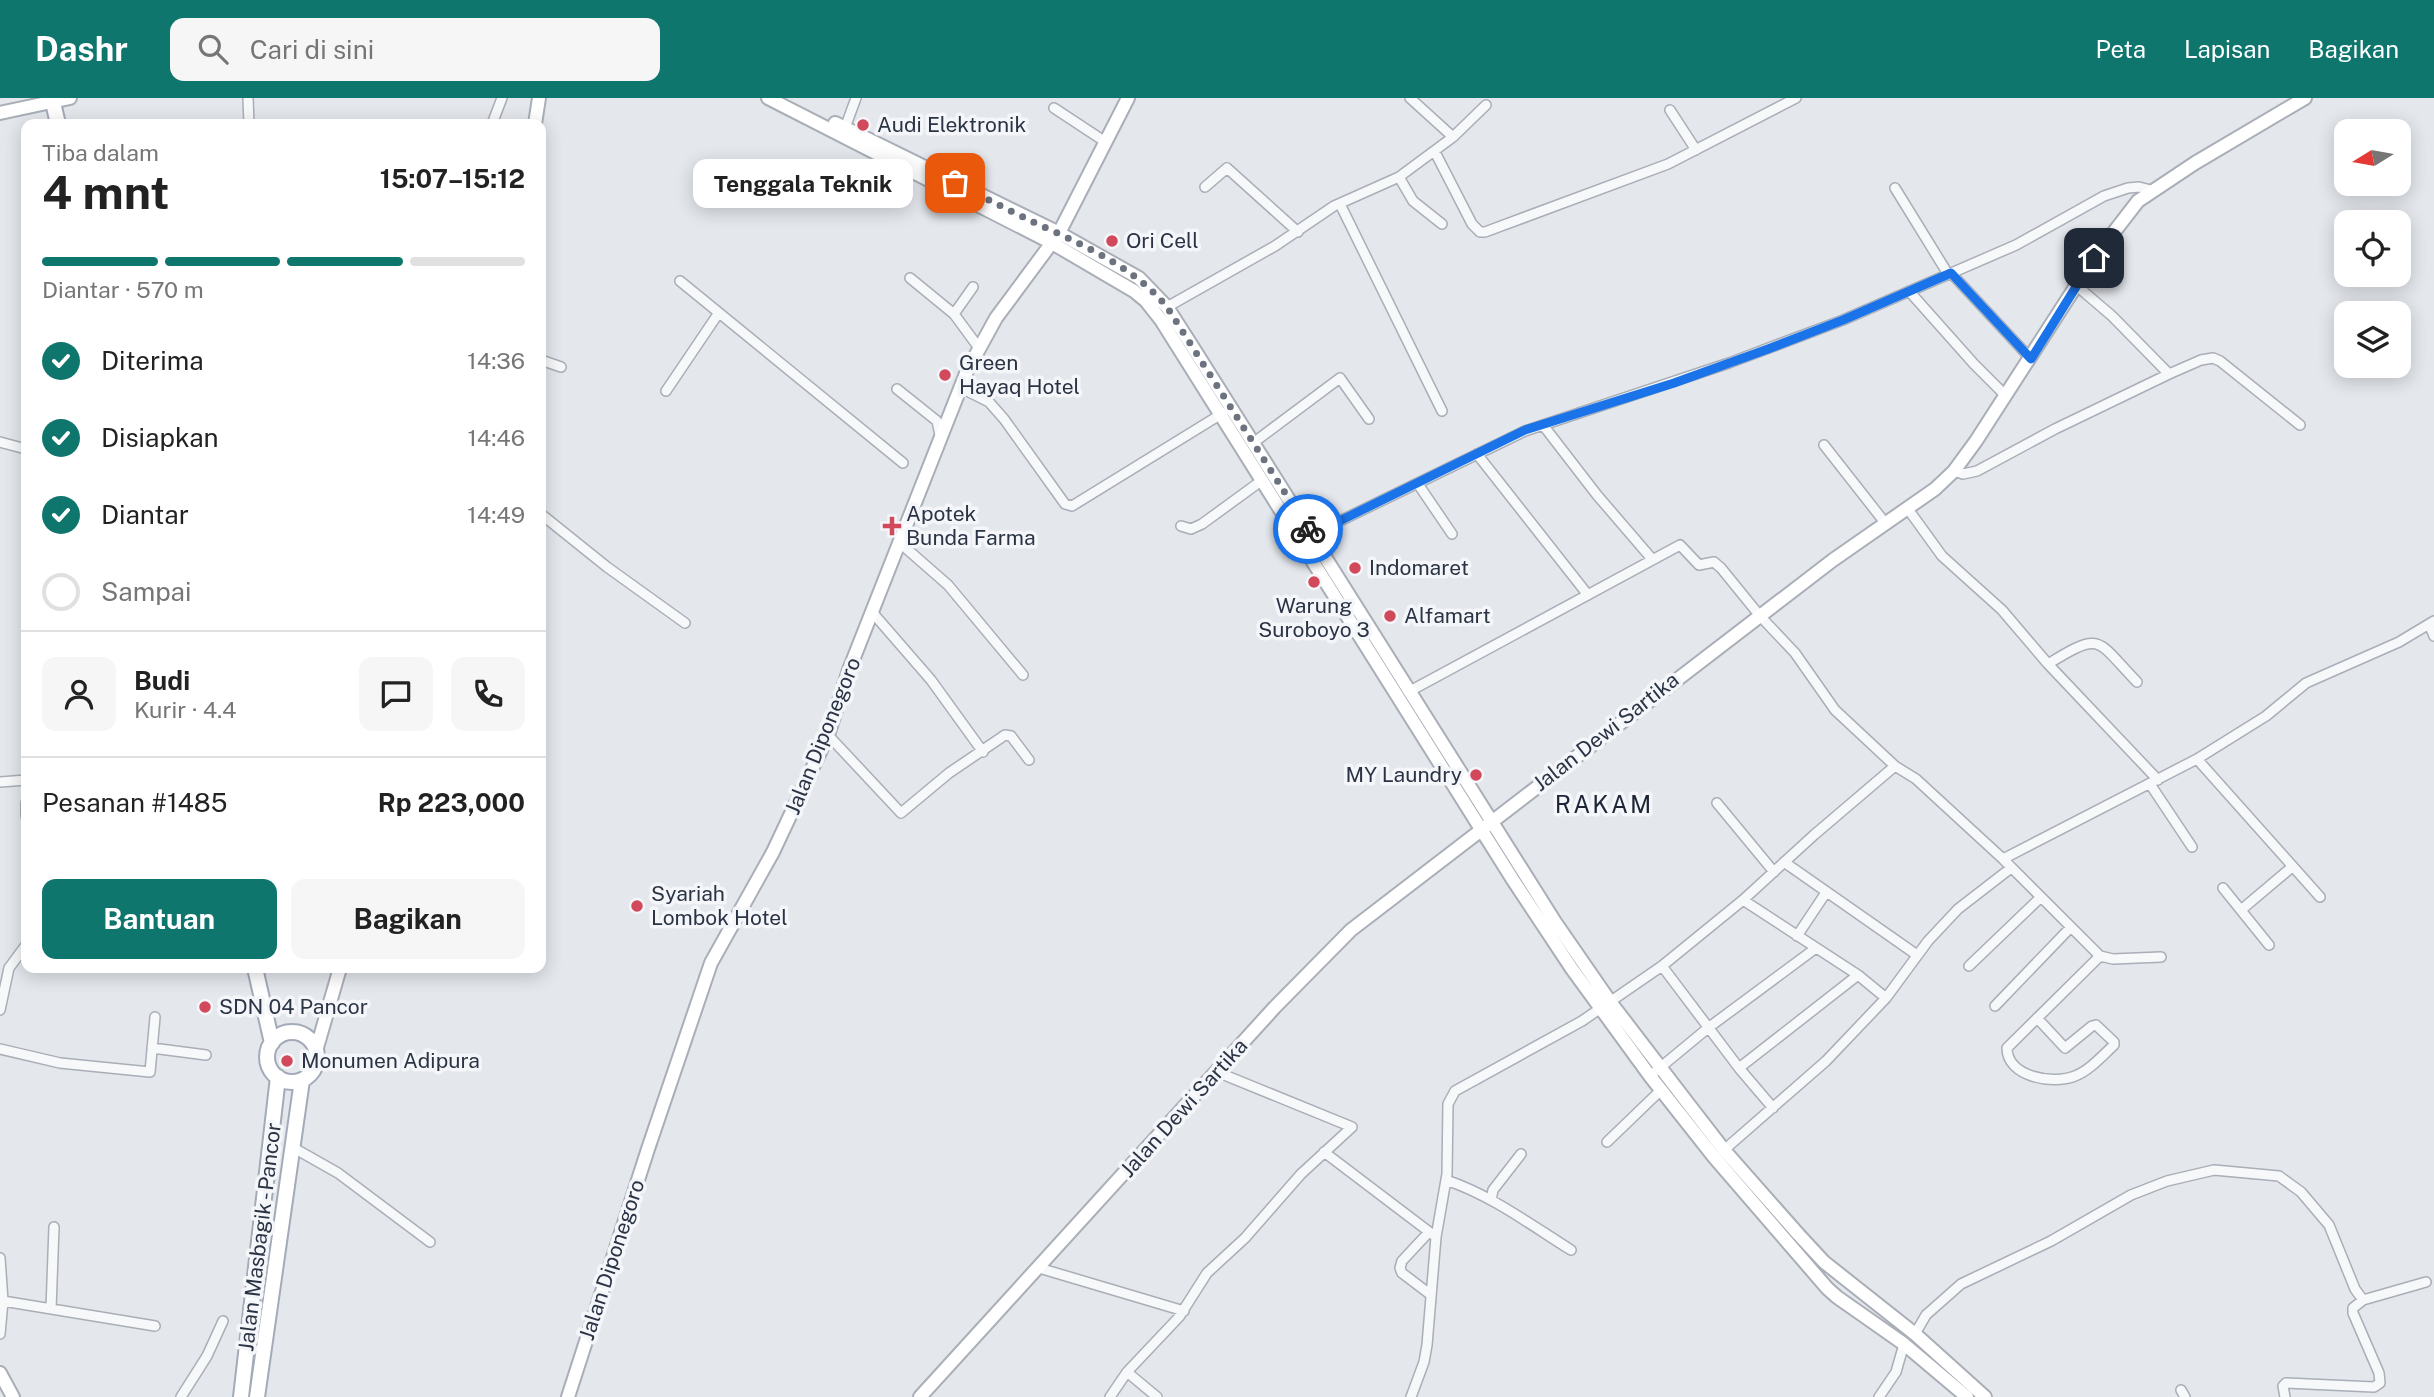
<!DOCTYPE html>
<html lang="id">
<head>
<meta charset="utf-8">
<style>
	body { margin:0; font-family:"Public Sans",sans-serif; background:#f6f6f6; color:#222; height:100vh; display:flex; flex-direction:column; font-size:26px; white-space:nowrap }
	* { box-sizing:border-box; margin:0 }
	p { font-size:23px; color:#767676 }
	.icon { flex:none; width:38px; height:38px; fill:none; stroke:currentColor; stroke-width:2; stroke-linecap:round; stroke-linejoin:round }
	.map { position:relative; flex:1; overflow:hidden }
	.details { position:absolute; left:21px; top:21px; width:525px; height:854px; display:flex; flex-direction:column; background:#fff; border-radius:14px; box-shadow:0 4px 18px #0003 }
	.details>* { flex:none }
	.needle { width:46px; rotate:259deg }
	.tools { position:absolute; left:2334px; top:21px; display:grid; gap:14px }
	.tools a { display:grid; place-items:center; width:77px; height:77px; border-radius:14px; background:#fff; box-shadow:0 4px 18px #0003; font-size:35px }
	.pin { position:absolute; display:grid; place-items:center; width:60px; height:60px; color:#fff; margin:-30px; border-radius:14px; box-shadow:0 4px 10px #0006 }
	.courier { position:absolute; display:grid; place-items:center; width:70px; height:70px; margin:-35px; border:5px solid #1a73e8; border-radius:50%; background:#fff; color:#222; box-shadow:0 2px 9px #0007 }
	.bubble { position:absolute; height:49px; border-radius:14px; background:#fff; box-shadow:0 4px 18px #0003; font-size:23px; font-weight:700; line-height:49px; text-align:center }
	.overview em { font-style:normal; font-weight:700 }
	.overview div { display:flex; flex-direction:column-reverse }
	.overview { display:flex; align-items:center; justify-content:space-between; height:119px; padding:0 21px }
	h1 { font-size:46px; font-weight:700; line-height:52px }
	.bar { display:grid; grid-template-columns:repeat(4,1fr); gap:10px 7px; align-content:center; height:84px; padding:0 21px }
	.bar i { height:9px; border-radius:5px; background:#e0e0e0 }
	.bar .active { background:#0f766e }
	.bar p { grid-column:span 4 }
	.line { display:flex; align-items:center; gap:18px; padding:0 21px; border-top:2px solid #e0e0e0 }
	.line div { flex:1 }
	.round { display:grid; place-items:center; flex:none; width:74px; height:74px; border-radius:14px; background:#f6f6f6 }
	ol { padding:0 21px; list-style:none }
	li { display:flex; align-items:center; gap:21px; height:77px }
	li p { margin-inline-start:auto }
	li .icon { padding:7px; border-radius:50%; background:#0f766e; color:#fff; stroke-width:4 }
	li:last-child { color:#767676 }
	li i { width:38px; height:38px; border:4px solid #e0e0e0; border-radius:50% }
	.action { display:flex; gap:14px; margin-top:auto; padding:14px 21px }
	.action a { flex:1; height:80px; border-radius:14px; background:#0f766e; color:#fff; font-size:28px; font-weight:700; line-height:80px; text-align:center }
	.action a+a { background:#f6f6f6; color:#222 }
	header { display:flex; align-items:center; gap:42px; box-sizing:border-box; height:98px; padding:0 35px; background:#0f766e; color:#fff }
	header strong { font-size:33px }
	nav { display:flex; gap:38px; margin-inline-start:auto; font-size:24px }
	.search { width:490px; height:63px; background:#f6f6f6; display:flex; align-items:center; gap:18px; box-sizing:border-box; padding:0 24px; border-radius:14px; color:#767676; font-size:26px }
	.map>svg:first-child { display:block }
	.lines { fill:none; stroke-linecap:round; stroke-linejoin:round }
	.street-casing { stroke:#a9aeb7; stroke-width:12 }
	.secondary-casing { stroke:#a9aeb7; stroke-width:16 }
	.primary-casing { stroke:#a3abb8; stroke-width:18 }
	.street { stroke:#f7f8fa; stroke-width:9 }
	.secondary { stroke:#fff; stroke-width:12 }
	.primary { stroke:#fff; stroke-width:14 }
	.done { stroke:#6c737f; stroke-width:7; stroke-dasharray:0 12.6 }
	.route { stroke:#1a73e8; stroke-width:9 }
	.poi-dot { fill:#d1495b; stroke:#f4f6f9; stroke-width:2.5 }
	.labels { text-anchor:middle; stroke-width:7; stroke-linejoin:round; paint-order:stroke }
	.poi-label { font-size:21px; fill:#2b3445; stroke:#f4f6f9; text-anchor:start }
	.street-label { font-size:21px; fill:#2b3445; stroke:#f4f6f9 }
	.quarter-label { font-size:24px; letter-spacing:2px; fill:#1d2536; stroke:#f4f6f9 }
</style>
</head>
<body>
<header>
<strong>Dashr</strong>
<div class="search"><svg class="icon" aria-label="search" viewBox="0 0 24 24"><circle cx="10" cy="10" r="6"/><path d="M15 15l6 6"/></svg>Cari di sini</div>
<nav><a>Peta</a><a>Lapisan</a><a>Bagikan</a></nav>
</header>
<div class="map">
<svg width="2434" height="1299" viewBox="0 0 2434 1299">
	<rect width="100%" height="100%" fill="#e4e7ec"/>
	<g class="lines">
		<g class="street-casing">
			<path id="street" d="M248,0L249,26
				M1410,0L1453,39
				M1054,10L1104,43
				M1670,12L1696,52
				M492,26L502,0
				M845,30L856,0
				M1435,54L1472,126L1480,134H1485L1668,66L1796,0
				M1399,79L1413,103L1442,126
				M1205,89L1227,70L1298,134
				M1895,90L1948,176
				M1340,106L1442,313
				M1951,175L2031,261
				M910,180L954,216L979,250
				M680,183L903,365
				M2077,188L2112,218L2169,276
				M1909,193L1974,266L2006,298
				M1167,209L1275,148L1334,108L1399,79L1453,39L1486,7
				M954,216L973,189
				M541,262L561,269
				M961,290L989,304L1004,321L1065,406L1072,408L1223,315
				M897,291L937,323L940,337
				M666,293L718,216
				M1543,327L1597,397L1652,461
				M0,344L26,351
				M1253,345L1340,280L1369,321
				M1824,347L1886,426
				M1477,356L1588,497
				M1954,373L1963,376L1977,373L2055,331L2169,276L2201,262L2213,260L2220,263L2300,327
				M1418,386L1452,436
				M1908,411L1942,458L2002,512L2048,566L2158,682
				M541,416L607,469L685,525
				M1181,428L1191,431L1202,426L1261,383
				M1311,437L1525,333L1729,265L1843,222L2016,147L2104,98L2128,90L2139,89L2151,92
				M900,445L948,487L1023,577
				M872,514L931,582L983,654
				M2429,526L2434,538
				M2048,566C2103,532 2096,542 2137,584
				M1410,593L1680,447L1699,467L1714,464L1721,470L1760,518L1795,555L1835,612L1895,668
				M828,637L901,715L949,675L1005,637L1011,638L1029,662
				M2197,661L2320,799
				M0,684L26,682
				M2150,686L2192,749
				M26,705V718
				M1717,705L1774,774
				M2003,761L2197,661L2266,618L2306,585L2399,544L2434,523
				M1784,764L1917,857
				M2223,790L2269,847
				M1743,802L1858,877L1886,900
				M2241,812L2292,769
				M1797,838L1825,796
				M1662,868L1739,970L1773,1010
				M1969,868L2041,799
				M1995,908L2071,829
				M0,912L9,870L26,847
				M2037,920L2065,950L2092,928L2096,927L2114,944V947C2102,958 2090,972 2075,978C2053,987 2007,979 2007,950L2100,858L2113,861L2161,859
				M152,950L206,957
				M0,951L60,965L150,974L155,919
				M1739,970L1858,877
				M1650,978L1708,930L1816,850
				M1607,1044L1661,992
				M292,1049L338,1075L430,1144
				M1724,1052L1826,963L1886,900L1928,843L1958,811L2011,770
				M1324,1054L1436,1139
				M1446,1082C1491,1097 1531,1127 1571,1152
				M1491,1102L1493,1092L1521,1056
				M1429,1134L1402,1163L1400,1170L1402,1175L1431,1197
				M0,1160L3,1203L0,1236
				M1039,1170L1184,1213
				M3,1203L155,1228
				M51,1211L54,1129
				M1915,1236L1926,1217L1961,1186L2051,1143L2131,1097L2167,1083L2214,1072L2279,1078L2301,1094L2329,1127L2355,1191L2363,1202
				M2181,1292L2185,1299
				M181,1299L207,1258L223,1223
				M1110,1299L1127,1274
				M1157,1299L1127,1274L1179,1219L1207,1175L1245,1140L1301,1076L1352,1029L1217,974
				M1411,1299L1424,1264L1427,1247L1436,1139L1447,1076L1448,1006L1455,993L1582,923L1662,868L1743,802L1814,737L1895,668L1916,681L2003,761L2100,858
				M1879,1299L1896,1274L1904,1246
				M2285,1299L2283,1288L2286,1285L2374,1289L2380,1285L2379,1275L2353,1215V1210L2363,1202L2426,1184"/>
		</g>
		<g class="secondary-casing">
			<path id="secondary" d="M768,0L1052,145L1134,193L1146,203L1161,222L1513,782L1572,871L1650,978L1714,1059L1827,1190L1837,1199L1904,1246L1967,1299
				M0,15L70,0
				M835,25L1059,135L1139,180L1167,209L1192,248L1555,824L1611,905L1690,1008L1724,1052L1799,1137L1824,1164L1915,1236L1985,1299
				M535,26L539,0
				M316,953L340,870
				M0,1275L13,1299
				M568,1299L648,1051L711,865L773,754L828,637L849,572L967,273L996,220L1059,135L1128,0
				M920,1299L1275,909L1351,832L1833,462L1935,391L1954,373L1976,343L2094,160L2138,103L2195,65L2305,0"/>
		</g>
		<g class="primary-casing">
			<path id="primary" d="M52,0L58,26
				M255,870L272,945
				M267 959a25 25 0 1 1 50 0a25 25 0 1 1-50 0Z
				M241,1299L278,979
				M257,1299L302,982"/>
		</g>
		<use href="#street" class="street"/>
		<use href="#secondary" class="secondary"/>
		<use href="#primary" class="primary"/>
	</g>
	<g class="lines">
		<path class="done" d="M955,85C978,96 1000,108 1023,119C1073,143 1131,165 1167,209L1308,431"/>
		<path class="route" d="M1308,431L1311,437L1525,332L1674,285L1768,251L1843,222L1951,175L2031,261L2094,160"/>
	</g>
	<g class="poi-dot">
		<circle cx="863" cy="27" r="7"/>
		<circle cx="1112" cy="143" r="7"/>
		<circle cx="945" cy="277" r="7"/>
		<path d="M888.5 417.5h7v7h7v7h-7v7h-7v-7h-7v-7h7z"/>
		<circle cx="1355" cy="470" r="7"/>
		<circle cx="1314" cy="484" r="7"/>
		<circle cx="1390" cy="518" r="7"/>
		<circle cx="1476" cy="677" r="7"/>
		<circle cx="637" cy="808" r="7"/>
		<circle cx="205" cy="909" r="7"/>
		<circle cx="287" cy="963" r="7"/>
	</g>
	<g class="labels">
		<g class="poi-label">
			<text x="877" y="34">Audi Elektronik</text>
			<text x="1126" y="150">Ori Cell</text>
			<text x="959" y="272">Green<tspan x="959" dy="24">Hayaq Hotel</tspan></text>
			<text x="906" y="423">Apotek<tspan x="906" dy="24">Bunda Farma</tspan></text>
			<text x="1369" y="477">Indomaret</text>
			<text x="1314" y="515" text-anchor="middle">Warung<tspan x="1314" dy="24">Suroboyo 3</tspan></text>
			<text x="1404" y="525">Alfamart</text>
			<text x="1462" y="684" text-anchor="end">MY Laundry</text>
			<text x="651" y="803">Syariah<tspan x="651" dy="24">Lombok Hotel</tspan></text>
			<text x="219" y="916">SDN 04 Pancor</text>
			<text x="301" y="970">Monumen Adipura</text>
		</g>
		<g class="street-label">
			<text transform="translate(1606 634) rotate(-38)" y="7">Jalan Dewi Sartika</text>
			<text transform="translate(823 638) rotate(-68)" y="7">Jalan Diponegoro</text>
			<text transform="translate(1184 1010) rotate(-48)" y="7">Jalan Dewi Sartika</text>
			<text transform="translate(260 1139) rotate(-83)" y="7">Jalan Masbagik - Pancor</text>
			<text transform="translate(612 1162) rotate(-72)" y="7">Jalan Diponegoro</text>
		</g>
		<g class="quarter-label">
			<text x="1604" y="715">RAKAM</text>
		</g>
	</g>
</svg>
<div class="tools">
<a><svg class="needle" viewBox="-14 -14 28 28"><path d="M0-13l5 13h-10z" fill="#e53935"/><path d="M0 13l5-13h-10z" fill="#767676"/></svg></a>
<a><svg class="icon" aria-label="locate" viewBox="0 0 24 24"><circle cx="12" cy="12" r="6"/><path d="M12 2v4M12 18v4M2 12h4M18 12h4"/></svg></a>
<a><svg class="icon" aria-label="layers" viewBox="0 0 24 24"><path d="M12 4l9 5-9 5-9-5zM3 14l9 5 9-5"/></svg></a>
</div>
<div class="pin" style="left:955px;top:85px;background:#ea580c"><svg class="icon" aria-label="bag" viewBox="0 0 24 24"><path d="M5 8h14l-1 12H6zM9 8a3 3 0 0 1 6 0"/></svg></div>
<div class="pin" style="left:2094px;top:160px;background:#1f2937"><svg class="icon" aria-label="home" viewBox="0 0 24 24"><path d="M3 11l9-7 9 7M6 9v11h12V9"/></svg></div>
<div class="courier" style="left:1308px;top:431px"><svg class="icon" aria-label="bike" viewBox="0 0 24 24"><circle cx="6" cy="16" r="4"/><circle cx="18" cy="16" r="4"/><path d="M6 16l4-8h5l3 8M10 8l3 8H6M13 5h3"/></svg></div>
<div class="bubble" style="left:693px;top:61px;width:220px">Tenggala Teknik</div>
<section class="details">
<div class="overview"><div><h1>4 mnt</h1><p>Tiba dalam</p></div><em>15:07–15:12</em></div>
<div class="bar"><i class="active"></i><i class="active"></i><i class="active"></i><i></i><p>Diantar · 570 m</p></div>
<ol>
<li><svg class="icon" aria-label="check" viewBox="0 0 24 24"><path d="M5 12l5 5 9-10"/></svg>Diterima<p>14:36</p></li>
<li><svg class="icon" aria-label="check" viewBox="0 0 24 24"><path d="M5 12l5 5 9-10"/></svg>Disiapkan<p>14:46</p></li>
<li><svg class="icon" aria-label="check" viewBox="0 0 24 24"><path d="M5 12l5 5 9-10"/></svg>Diantar<p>14:49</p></li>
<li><i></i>Sampai</li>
</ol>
<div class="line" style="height:126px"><a class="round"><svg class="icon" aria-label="person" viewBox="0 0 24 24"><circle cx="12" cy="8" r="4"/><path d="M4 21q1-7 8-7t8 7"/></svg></a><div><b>Budi</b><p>Kurir · 4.4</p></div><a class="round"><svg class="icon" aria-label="chat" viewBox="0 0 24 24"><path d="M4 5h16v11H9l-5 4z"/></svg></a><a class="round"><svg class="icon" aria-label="phone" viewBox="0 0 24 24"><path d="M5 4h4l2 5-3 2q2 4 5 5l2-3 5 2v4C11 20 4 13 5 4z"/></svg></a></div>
<div class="line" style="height:91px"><div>Pesanan #1485</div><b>Rp 223,000</b></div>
<div class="action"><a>Bantuan</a><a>Bagikan</a></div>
</section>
</div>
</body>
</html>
